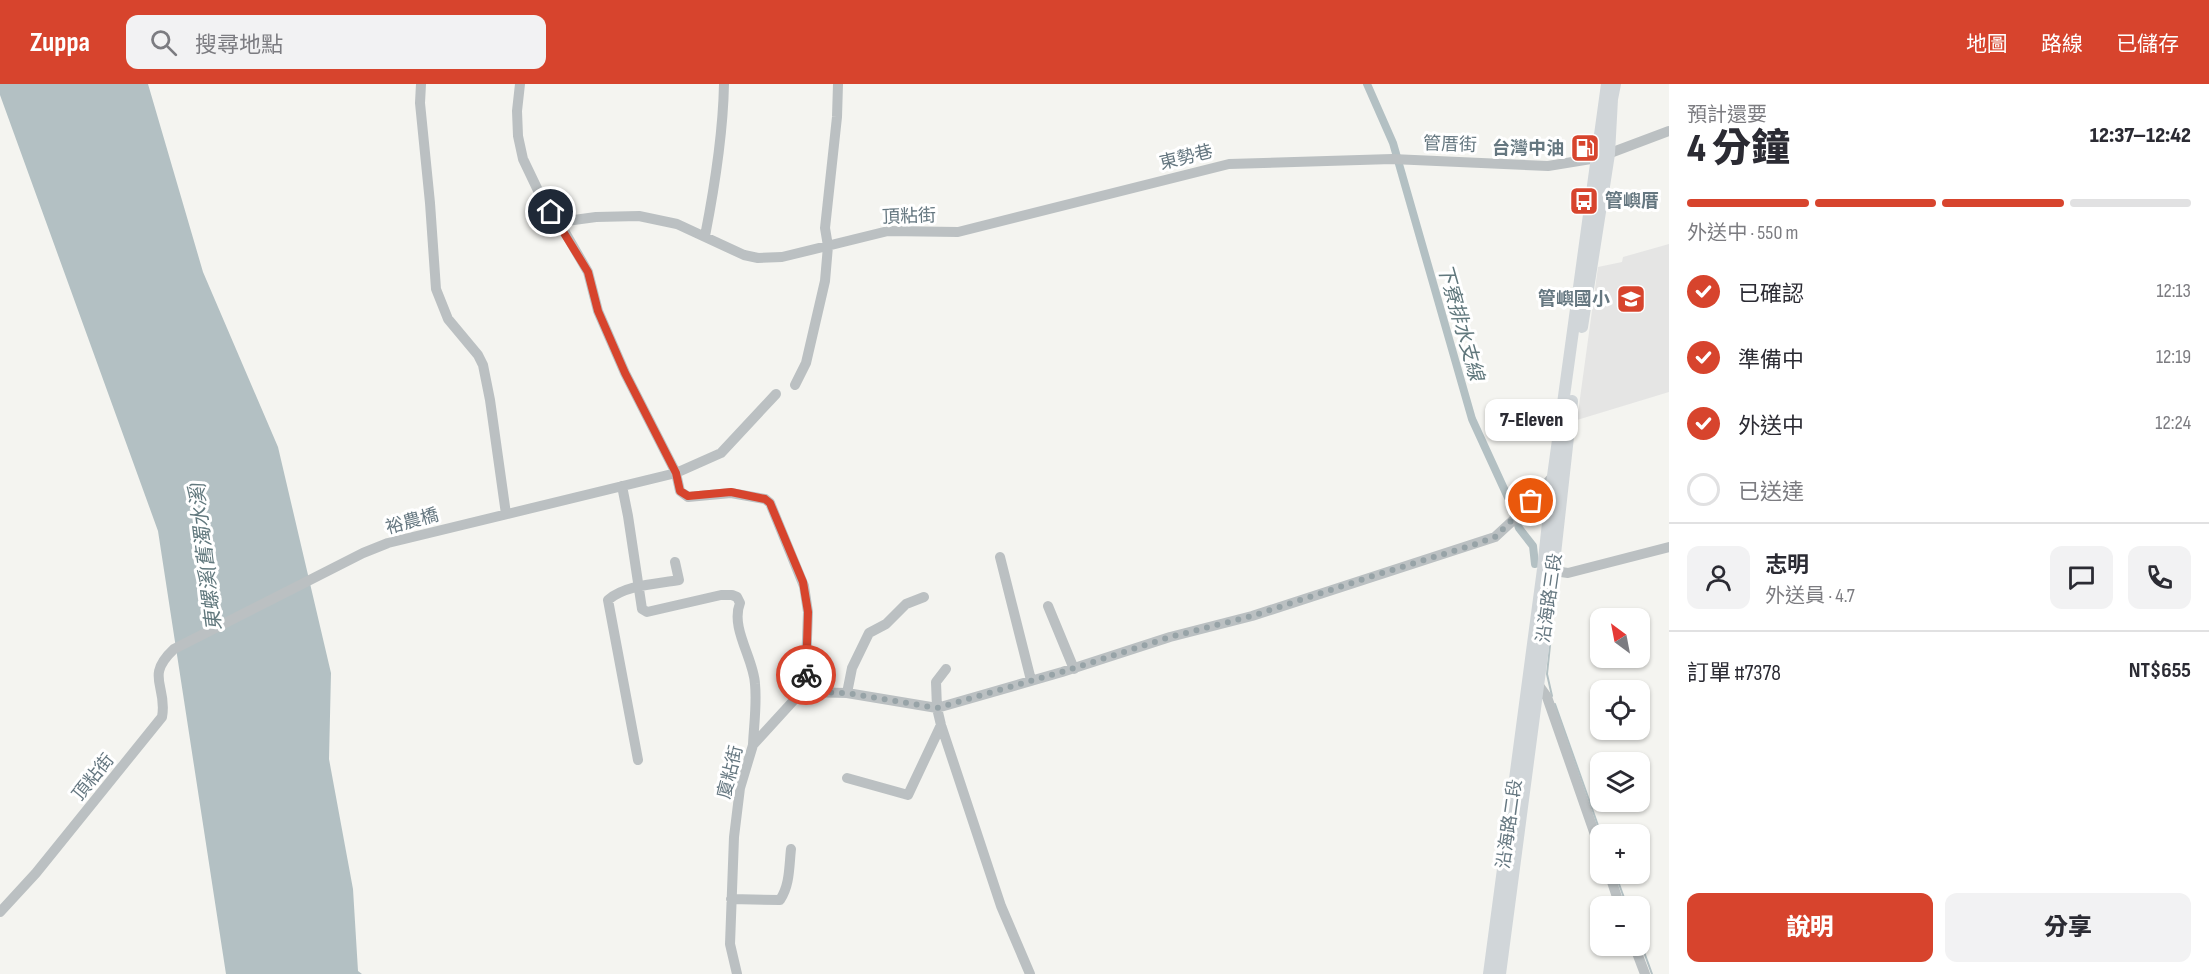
<!DOCTYPE html>
<html lang="zh-TW">
<head>
<meta charset="utf-8">
<style>
	body { margin:0; font-family:"Sofia Sans Condensed","Noto Sans TC",sans-serif; background:#f2f2f3; color:#2b2b33; height:100vh; display:flex; flex-direction:column; font-size:22px; white-space:nowrap }
	* { box-sizing:border-box; margin:0 }
	p { font-size:20px; color:#7c7c81 }
	.icon { flex:none; width:33px; height:33px; fill:none; stroke:currentColor; stroke-width:2; stroke-linecap:round; stroke-linejoin:round }
	.map { position:relative; flex:1; overflow:hidden }
	.details { display:flex; flex-direction:column; background:#fff; width:540px }
	.details>* { flex:none }
	.needle { width:39px; rotate:328deg }
	.controls { position:absolute; left:1590px; top:524px; display:grid; gap:12px }
	.controls a { display:grid; place-items:center; width:60px; height:60px; border-radius:12px; background:#fff; box-shadow:0 2px 4px #0004; font-size:30px }
	.pin { position:absolute; display:grid; place-items:center; width:51px; height:51px; color:#fff; margin:-26px; border:3px solid #fff; border-radius:50%; box-shadow:0 2px 6px #0007 }
	.courier { position:absolute; display:grid; place-items:center; width:60px; height:60px; margin:-30px; border:4px solid #d7442d; border-radius:50%; background:#fff; color:#222; box-shadow:0 2px 8px #0007 }
	.bubble { position:absolute; height:42px; border-radius:12px; background:#fff; box-shadow:0 2px 4px #0004; font-size:20px; font-weight:800; line-height:42px; text-align:center }
	.headline em { font-style:normal; font-weight:800 }
	.headline div { display:flex; flex-direction:column-reverse }
	.headline { display:flex; align-items:center; justify-content:space-between; height:102px; padding:0 18px }
	h1 { font-size:39px; font-weight:800; line-height:45px }
	.bar { display:grid; grid-template-columns:repeat(4,1fr); gap:9px 6px; align-content:center; height:72px; padding:0 18px }
	.bar i { height:8px; border-radius:4px; background:#e1e1e2 }
	.bar .on { background:#d7442d }
	.bar p { grid-column:span 4 }
	.line { display:flex; align-items:center; gap:15px; padding:0 18px; border-top:2px solid #e1e1e2 }
	.line div { flex:1 }
	.round { display:grid; place-items:center; flex:none; width:63px; height:63px; border-radius:12px; background:#f2f2f3 }
	ol { padding:0 18px; list-style:none }
	li { display:flex; align-items:center; gap:18px; height:66px }
	li p { margin-inline-start:auto }
	li .icon { padding:6px; border-radius:50%; background:#d7442d; color:#fff; stroke-width:4 }
	li:last-child { color:#7c7c81 }
	li i { width:33px; height:33px; border:3px solid #e1e1e2; border-radius:50% }
	.action { display:flex; gap:12px; margin-top:auto; padding:12px 18px }
	.action a { flex:1; height:69px; border-radius:12px; background:#d7442d; color:#fff; font-size:24px; font-weight:800; line-height:69px; text-align:center }
	.action a+a { background:#f2f2f3; color:#2b2b33 }
	header { display:flex; align-items:center; gap:36px; box-sizing:border-box; height:84px; padding:0 30px; background:#d7442d; color:#fff }
	header strong { font-size:28px }
	nav { display:flex; gap:33px; margin-inline-start:auto; font-size:21px }
	.search { width:420px; height:54px; background:#f2f2f3; display:flex; align-items:center; gap:15px; box-sizing:border-box; padding:0 21px; border-radius:12px; color:#7c7c81; font-size:22px }
	main { display:flex; flex:1; min-height:0 }
	.map>svg:first-child { display:block }
	.built { fill:#e5e5e4 }
	.water { fill:#b3c0c3 }
	.lines { fill:none; stroke-linecap:round; stroke-linejoin:round }
	.stream { stroke:#b3c0c3; stroke-width:2 }
	.canal { stroke:#b3c0c3; stroke-width:8 }
	.minor { stroke:#bbc0c2; stroke-width:10 }
	.major { stroke:#d1d6d9; stroke-width:12 }
	.done { stroke:#97a3a7; stroke-width:6; stroke-dasharray:0 10.8 }
	.route { stroke:#d7442d; stroke-width:8 }
	.labels { text-anchor:middle; stroke-width:6; stroke-linejoin:round; paint-order:stroke }
	.street-label { font-size:18px; fill:#657780; stroke:#fff }
	.poi-label { font-size:18px; font-weight:bold; fill:#657780; stroke:#fff; text-anchor:end }
	.water-label { font-size:20px; font-style:italic; fill:#61787d; stroke:#fff }
</style>
</head>
<body>
<header>
<strong>Zuppa</strong>
<div class="search"><svg class="icon" aria-label="search" viewBox="0 0 24 24"><circle cx="10" cy="10" r="6"/><path d="M15 15l6 6"/></svg>搜尋地點</div>
<nav><a>地圖</a><a>路線</a><a>已儲存</a></nav>
</header>
<main>
<div class="map">
<svg width="1669" height="890" viewBox="0 0 1669 890">
	<rect width="100%" height="100%" fill="#f4f4f0"/>
	<path class="built" d="M1669,160V308L1577,336L1598,183L1622,178L1623,173Z"/>
	<path class="water" d="M0,0H148L203,188L278,363L331,589L329,675L353,805L358,887L362,890H226L158,447L0,11Z"/>
	<g class="lines">
		<path class="stream" d="M1553,532L1559,497L1556,495
			M1551,552L1547,590L1552,612
			M1555,620L1601,750
			M1615,789L1627,822
			M1640,857L1652,890"/>
		<path class="canal" d="M1367,0L1393,59L1472,335L1511,420L1519,444L1533,462L1535,480"/>
		<path class="minor" d="M421,0L420,19L430,119L436,205L448,235L478,271L483,281L490,316L506,430
			M520,0L517,27L518,52L523,75L544,119L559,138L588,188L598,227L625,289L676,389L680,407L688,413L731,409L765,415L770,419L804,502L808,528L805,608
			M559,138L596,133L639,132L677,140L744,171L758,174L782,173L888,147L958,148L1229,80L1392,75L1548,82L1597,74L1669,47
			M705,152C715,101 723,52 724,0
			M795,301L806,279L825,197L828,162L825,144L837,33L838,0
			M622,402L628,432L642,525L647,528L721,511H732L737,513L740,519C730,544 754,575 755,600C757,620 754,640 753,660
			M1000,473L1031,596
			M1547,486L1568,489L1669,463
			M1048,522L1074,585
			M946,585L936,598L937,624L941,641L1001,822L1030,890
			M1535,596L1547,613L1600,765
			M847,609L852,584L869,549L886,540L906,520L924,513
			M638,676L608,516C625,501 656,500 679,496L675,478
			M847,694L908,711L941,641
			M1609,789L1620,822
			M731,815L780,816C790,801 789,783 791,765
			M0,828L36,789L162,633C168,602 144,593 174,565L363,469L388,459L676,389L721,369L776,310
			M1634,861L1645,890
			M737,890L730,860L734,753L740,704L753,661L795,615L805,608L847,609L937,624L1062,588L1170,553L1252,532L1495,453L1521,429L1554,391"/>
		<path class="major" d="M1582,243L1609,70L1612,15L1615,0
			M1489,890L1543,485L1553,392L1607,0
			M1500,890L1553,488L1572,317"/>
	</g>
	<g class="lines">
		<path class="done" d="M806,591L805,608L847,609L937,624L1062,588L1170,553L1252,532L1376,491L1476,460L1495,453L1531,417"/>
		<path class="route" d="M551,128L588,188L598,227L625,289L676,389L680,407L688,412L731,408L765,415L770,419L803,498L808,528L806,591"/>
	</g>
	<defs>
		<g id="fuel-square" transform="scale(1.5)"><rect x="-9" y="-9" width="18" height="18" rx="4" fill="#d7442d" stroke="#fff"/><path d="M-5.5-6h7V0h2V4h1.3V-2.5L3-4.5l.8-.8L6-3V5H2.5V1h-1V6h-7ZM-4.2-4.7v3.2H.2V-4.7Z" fill="#fff"/></g>
		<g id="bus-square" transform="scale(1.5)"><rect x="-9" y="-9" width="18" height="18" rx="4" fill="#d7442d" stroke="#fff"/><path d="M-5-6H5V4H4V6H2V4H-2V6H-4V4H-5ZM-3.5-4V0h7V-4ZM-3.5 1.2v1.5H-2V1.2ZM2 1.2v1.5H3.5V1.2Z" fill="#fff"/></g>
		<g id="school-square" transform="scale(1.5)"><rect x="-9" y="-9" width="18" height="18" rx="4" fill="#d7442d" stroke="#fff"/><path d="M0-5L7-2L0 1L-7-2ZM-4 1L0 2.5L4 1V4Q0 6-4 4Z" fill="#fff"/></g>
	</defs>
	<g fill-rule="evenodd">
		<use href="#fuel-square" x="1585" y="64"/>
		<use href="#bus-square" x="1584" y="117"/>
		<use href="#school-square" x="1631" y="215"/>
	</g>
	<g class="labels">
		<g class="street-label">
			<text transform="translate(1450 60) rotate(2)" y="6">管厝街</text>
			<text transform="translate(1186 73) rotate(-14)" y="6">東勢巷</text>
			<text transform="translate(909 132) rotate(-2)" y="6">頂粘街</text>
			<text transform="translate(412 437) rotate(-15)" y="6">裕農橋</text>
			<text transform="translate(1549 514) rotate(-82)" y="6">沿海路三段</text>
			<text transform="translate(730 688) rotate(-76)" y="6">廈粘街</text>
			<text transform="translate(93 693) rotate(-51)" y="6">頂粘街</text>
			<text transform="translate(1509 740) rotate(-82)" y="6">沿海路二段</text>
		</g>
		<g class="poi-label">
			<text x="1564" y="70">台灣中油</text>
			<text x="1605" y="123" text-anchor="start">管嶼厝</text>
			<text x="1610" y="221">管嶼國小</text>
		</g>
		<g class="water-label">
			<text transform="translate(1461 238) rotate(74)" y="7">下寮排水支線</text>
			<text transform="translate(205 473) rotate(-97)" y="7">東螺溪(舊濁水溪)</text>
		</g>
	</g>
</svg>
<div class="controls">
<a><svg class="needle" viewBox="-14 -14 28 28"><path d="M0-13l5 13h-10z" fill="#e53935"/><path d="M0 13l5-13h-10z" fill="#7c7c81"/></svg></a>
<a><svg class="icon" aria-label="locate" viewBox="0 0 24 24"><circle cx="12" cy="12" r="6"/><path d="M12 2v4M12 18v4M2 12h4M18 12h4"/></svg></a>
<a><svg class="icon" aria-label="layers" viewBox="0 0 24 24"><path d="M12 4l9 5-9 5-9-5zM3 14l9 5 9-5"/></svg></a>
<a>+</a>
<a>−</a>
</div>
<div class="pin" style="left:1531px;top:417px;background:#ea580c"><svg class="icon" aria-label="bag" viewBox="0 0 24 24"><path d="M5 8h14l-1 12H6zM9 8a3 3 0 0 1 6 0"/></svg></div>
<div class="pin" style="left:551px;top:128px;background:#1f2937"><svg class="icon" aria-label="home" viewBox="0 0 24 24"><path d="M3 11l9-7 9 7M6 9v11h12V9"/></svg></div>
<div class="courier" style="left:806px;top:591px"><svg class="icon" aria-label="bike" viewBox="0 0 24 24"><circle cx="6" cy="16" r="4"/><circle cx="18" cy="16" r="4"/><path d="M6 16l4-8h5l3 8M10 8l3 8H6M13 5h3"/></svg></div>
<div class="bubble" style="left:1485px;top:315px;width:93px">7-Eleven</div>
</div>
<section class="details">
<div class="headline"><div><h1>4 分鐘</h1><p>預計還要</p></div><em>12:37–12:42</em></div>
<div class="bar"><i class="on"></i><i class="on"></i><i class="on"></i><i></i><p>外送中 · 550 m</p></div>
<ol>
<li><svg class="icon" aria-label="check" viewBox="0 0 24 24"><path d="M5 12l5 5 9-10"/></svg>已確認<p>12:13</p></li>
<li><svg class="icon" aria-label="check" viewBox="0 0 24 24"><path d="M5 12l5 5 9-10"/></svg>準備中<p>12:19</p></li>
<li><svg class="icon" aria-label="check" viewBox="0 0 24 24"><path d="M5 12l5 5 9-10"/></svg>外送中<p>12:24</p></li>
<li><i></i>已送達</li>
</ol>
<div class="line" style="height:108px"><a class="round"><svg class="icon" aria-label="person" viewBox="0 0 24 24"><circle cx="12" cy="8" r="4"/><path d="M4 21q1-7 8-7t8 7"/></svg></a><div><b>志明</b><p>外送員 · 4.7</p></div><a class="round"><svg class="icon" aria-label="chat" viewBox="0 0 24 24"><path d="M4 5h16v11H9l-5 4z"/></svg></a><a class="round"><svg class="icon" aria-label="phone" viewBox="0 0 24 24"><path d="M5 4h4l2 5-3 2q2 4 5 5l2-3 5 2v4C11 20 4 13 5 4z"/></svg></a></div>
<div class="line" style="height:78px"><div>訂單 #7378</div><b>NT$655</b></div>
<div class="action"><a>說明</a><a>分享</a></div>
</section>
</main>
</body>
</html>
